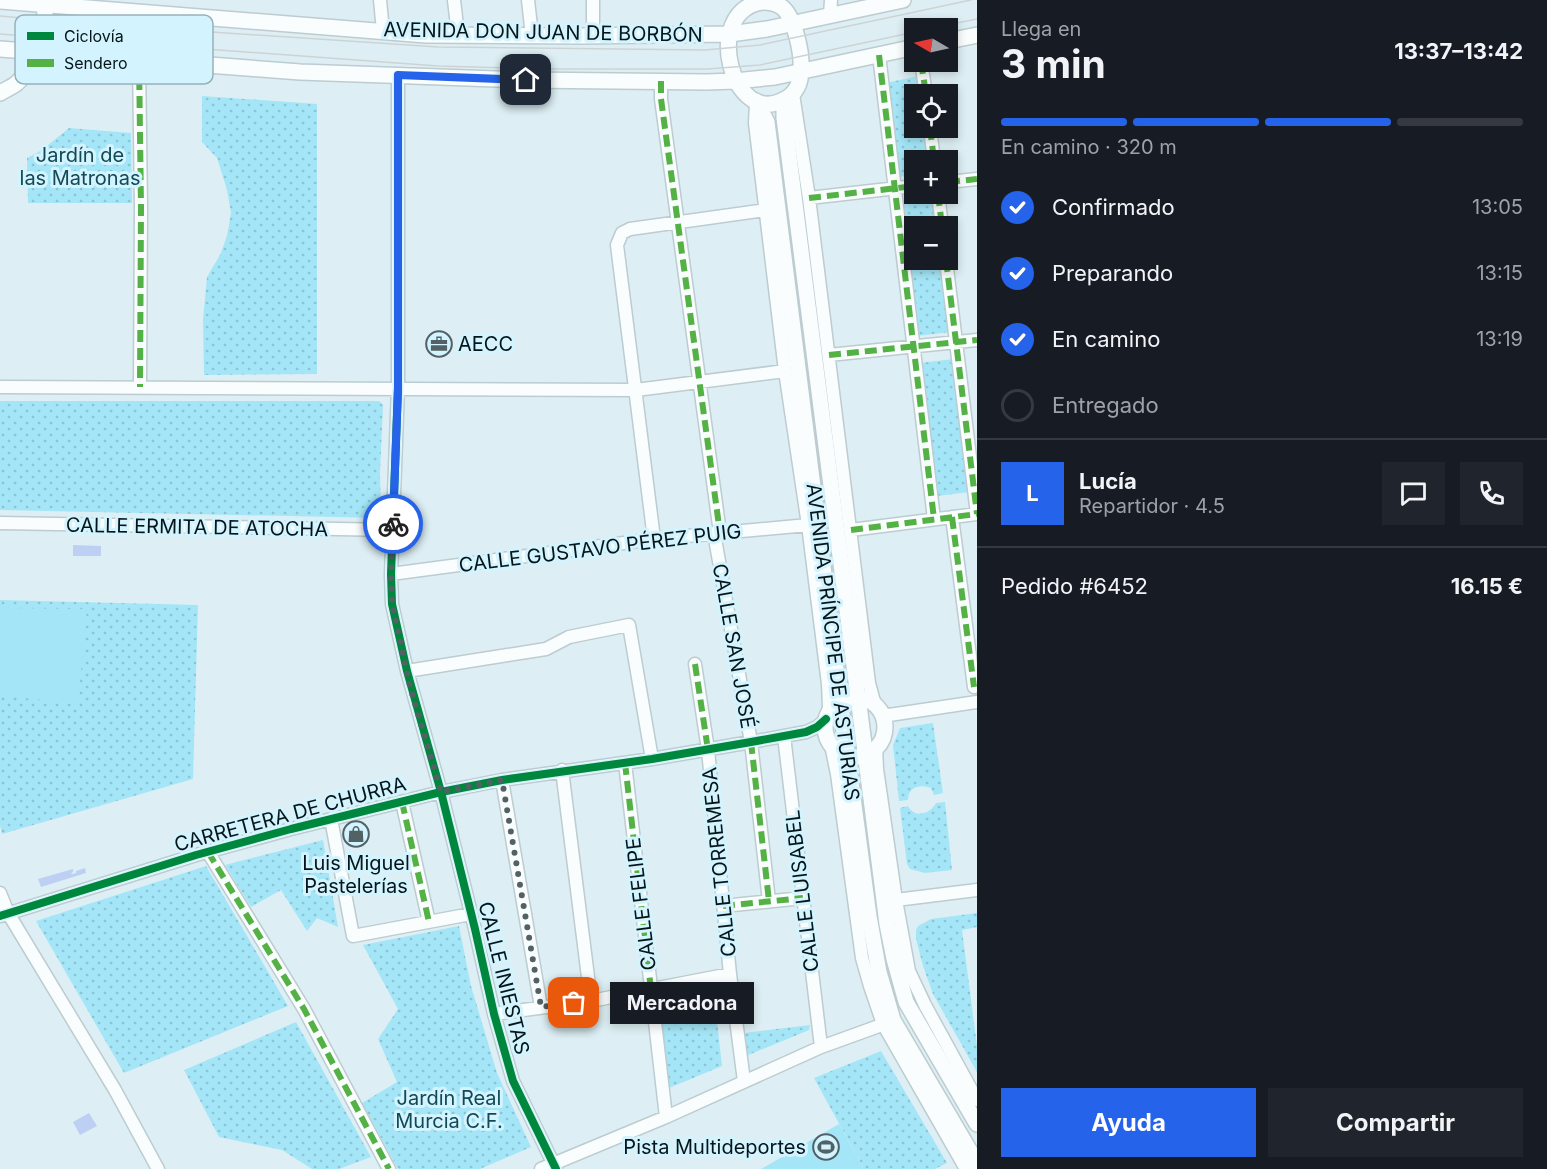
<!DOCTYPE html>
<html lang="es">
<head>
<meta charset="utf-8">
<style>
	body { margin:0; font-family:Inter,sans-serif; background:#20242c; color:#f1f3f6; height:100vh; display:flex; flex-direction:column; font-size:22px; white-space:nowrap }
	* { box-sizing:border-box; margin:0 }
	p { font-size:20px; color:#9ea1a6 }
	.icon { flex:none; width:33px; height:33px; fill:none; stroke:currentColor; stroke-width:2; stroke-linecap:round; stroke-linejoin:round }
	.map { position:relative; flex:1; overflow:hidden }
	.drawer { display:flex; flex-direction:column; background:#171b24; width:570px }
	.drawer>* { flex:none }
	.needle { width:39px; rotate:279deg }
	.tools { position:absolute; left:904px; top:18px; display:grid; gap:12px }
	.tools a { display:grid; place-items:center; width:54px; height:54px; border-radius:0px; background:#171b24; box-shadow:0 3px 9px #0003; font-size:30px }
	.pin { position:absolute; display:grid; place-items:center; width:51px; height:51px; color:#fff; margin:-26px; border-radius:12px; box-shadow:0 3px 9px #0006 }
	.courier { position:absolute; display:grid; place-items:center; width:60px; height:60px; margin:-30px; border:4px solid #2563eb; border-radius:50%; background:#fff; color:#222; box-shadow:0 2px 8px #0007 }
	.bubble { position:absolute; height:42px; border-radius:0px; background:#171b24; box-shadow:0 3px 9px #0003; font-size:20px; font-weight:700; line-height:42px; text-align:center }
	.headline em { font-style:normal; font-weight:700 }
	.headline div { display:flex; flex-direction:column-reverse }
	.headline { display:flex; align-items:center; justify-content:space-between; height:102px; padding:0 24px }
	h1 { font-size:39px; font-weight:700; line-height:45px }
	.bar { display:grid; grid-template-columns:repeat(4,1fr); gap:9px 6px; align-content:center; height:72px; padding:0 24px }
	.bar i { height:8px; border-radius:4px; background:#363941 }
	.bar .current { background:#2563eb }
	.bar p { grid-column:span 4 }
	.line { display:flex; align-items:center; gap:15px; padding:0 24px; border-top:2px solid #363941 }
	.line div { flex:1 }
	.round { display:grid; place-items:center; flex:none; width:63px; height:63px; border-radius:0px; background:#20242c }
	ol { padding:0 24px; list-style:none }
	li { display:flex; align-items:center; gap:18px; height:66px }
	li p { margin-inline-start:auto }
	li .icon { padding:6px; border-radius:50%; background:#2563eb; color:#fff; stroke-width:4 }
	li:last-child { color:#9ea1a6 }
	li i { width:33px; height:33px; border:3px solid #363941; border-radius:50% }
	.primary-button { display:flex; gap:12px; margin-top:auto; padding:12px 24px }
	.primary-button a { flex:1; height:69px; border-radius:0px; background:#2563eb; color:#fff; font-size:24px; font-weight:700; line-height:69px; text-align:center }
	.primary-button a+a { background:#20242c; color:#f1f3f6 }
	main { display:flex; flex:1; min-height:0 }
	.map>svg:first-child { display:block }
	.grass { fill:url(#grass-dots) }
	.garden { fill:#a4e6f7 }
	.water { fill:#bdd0f3 }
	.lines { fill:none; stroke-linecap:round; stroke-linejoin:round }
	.minor-casing { stroke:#bcccd0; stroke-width:15 }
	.major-casing { stroke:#bcccd0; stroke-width:18 }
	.minor { stroke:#fafdfd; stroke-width:12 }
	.major { stroke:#fafdfd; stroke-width:15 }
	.tram { stroke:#cdd3d5; stroke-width:1.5 }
	.quiet { stroke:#54b145; stroke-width:6; stroke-dasharray:12 6; stroke-linecap:butt }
	.cycleway-casing { stroke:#d3f4fe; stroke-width:11 }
	.cycleway { stroke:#00873e; stroke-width:8 }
	.done { stroke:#516166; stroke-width:6; stroke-dasharray:0 10.8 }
	.route { stroke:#2563eb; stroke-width:8 }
	.labels { text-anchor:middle; stroke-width:6; stroke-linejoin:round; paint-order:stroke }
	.street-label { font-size:20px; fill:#06151a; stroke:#d3f4fe }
	.park-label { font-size:20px; fill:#124957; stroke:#d3f4fe }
	.poi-label { font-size:20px; fill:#06151a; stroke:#d3f4fe; text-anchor:start }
	.key { fill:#d3f4fe; stroke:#96b1ba; stroke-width:1.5 }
	.key-label { font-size:16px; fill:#06151a }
</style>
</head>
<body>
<main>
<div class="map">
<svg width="977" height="1169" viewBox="0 0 977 1169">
	<defs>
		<pattern id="grass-dots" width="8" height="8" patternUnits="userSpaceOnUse" patternTransform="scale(1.5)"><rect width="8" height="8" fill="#a4e6f7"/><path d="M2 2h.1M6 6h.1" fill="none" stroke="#8cc4d3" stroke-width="1.8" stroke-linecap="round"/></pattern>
	</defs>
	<rect width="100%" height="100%" fill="#ddeff4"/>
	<path class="grass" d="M918,76L920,94H915V128H924L929,160H915V175L897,177L886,83Z
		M202,96L317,104V374L204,375L203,319L207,277L220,255L227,236L231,213L227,190L217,158L202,142Z
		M69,128L131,133L132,203H28L27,158L42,150Z
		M933,198L936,226H915V260H941L950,332L917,336L900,203Z
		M953,359L970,492L937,496L920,363Z
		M0,401H379L383,405L380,473L381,518L0,510Z
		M0,600L198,605L193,779L2,834L0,825Z
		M933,723L943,793L934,795L931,788C921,784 908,786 908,800L899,801L893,745L900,728Z
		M945,802L952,870L925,873L910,869L907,864L900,808L908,806C915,819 930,814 936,803Z
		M323,840L338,927L317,918L307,931L281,890L251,907L225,865Z
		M206,866L288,1006L124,1073L36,921Z
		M977,913V927L962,930L977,1046V1072L933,994L923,966L916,939V930L918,926L931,919Z
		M459,926L471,986L497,1073L531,1147L480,1169H398L362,1103L397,1082L378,1039L398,1009L363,945Z
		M713,985L722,1066L669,1088L657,991Z
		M296,1022L371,1157L339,1169H312L282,1150L219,1137L184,1070Z
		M810,1025L809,1030L746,1056L744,1033Z
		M881,1051L947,1163L935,1169H864L814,1078Z"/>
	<path class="garden" d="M0,608L87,609L78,703L0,696Z
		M839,1124L864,1169H760H761Z"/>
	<path class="water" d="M73,545L101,546V556H73Z
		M85,868L86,873L41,887L38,879L73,869V872L71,873L72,874L76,873V871Z
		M89,1113L97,1126L80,1135L73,1122Z"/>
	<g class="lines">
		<g class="minor-casing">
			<path id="minor" d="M380,0L383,31
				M454,0L458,35
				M528,0L532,36
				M830,15L831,0
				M593,36V0
				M879,55L934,519
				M139,60L141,207L140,387
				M921,62L926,94
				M398,76V388L391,574L392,604L407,671L441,792L475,929L494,1014L513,1081L556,1169
				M661,81V99L720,533
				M793,94L809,198L869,683L875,705
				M756,102L755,123L785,371L808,525L828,684L829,707L827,717
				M930,128L934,160
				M948,182L977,179
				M938,194L942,226
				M809,198L915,186
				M946,260L977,514
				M829,355L977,340
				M0,387L636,390L785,371
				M952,517L974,687
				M0,523L393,530
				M851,530L977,514
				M714,533L751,742L769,901
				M654,539L617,245L622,233L630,229L766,210
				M391,574L654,539L808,525
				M695,664L708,750L730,974L744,1081
				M407,671L546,649L569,637L629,625L652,759
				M881,713L889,715L977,702
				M784,736L821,1047
				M831,745L837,774L862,958L870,986L883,1024L966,1169
				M876,747L877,769L896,900L909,971L925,1005L977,1100
				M625,763L666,1117
				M562,770L591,1001
				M502,780L541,1007
				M402,802L429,922
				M331,819L353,936L471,914
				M208,852L304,1009L389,1169
				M0,893L8,913L115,1090L158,1169
				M896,900L977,890
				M723,906L803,898
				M0,916L196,855L291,829L441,792L502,780L652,759L751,742L806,732L817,727L826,719
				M494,1014L591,1001L730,974
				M541,1169L666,1117L821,1047L890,1022"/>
		</g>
		<g class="major-casing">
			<path id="major" d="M0,1L426,35L581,36L730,34L767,29L903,0
				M762,2C769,2 777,3 783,8C795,19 802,53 801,69C801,82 797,93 785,99C732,130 701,11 762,2Z
				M948,41L977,35
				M0,49L300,72L526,80L707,82L735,81L775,77L915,47
				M0,93C5,90 12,87 17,83C39,64 52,28 42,0
				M784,100V118L887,924L894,959L906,1002L977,1124
				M756,101L767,122L840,701L869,916L879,972L893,1020L977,1163
				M825 727a30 30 0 1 1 60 0a30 30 0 1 1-60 0Z"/>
		</g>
		<use href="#minor" class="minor"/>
		<use href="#major" class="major"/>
		<path class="tram" d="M0,16L77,23L438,47L705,50L760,45L971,0
			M932,28L977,19
			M0,34L438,66L551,69H707L760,65L915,32"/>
		<path class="quiet" d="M879,55L934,519
			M139,60L141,207L140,387
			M921,62L926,94
			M661,81V99L720,533
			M930,128L934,160
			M948,182L977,179
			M938,194L942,226
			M809,198L915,186
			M946,260L977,514
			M829,355L977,340
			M952,517L974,687
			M851,530L977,514
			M695,664L708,750
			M751,742L769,901
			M625,763L651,990
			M402,802L429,922
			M208,852L304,1009L389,1169
			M723,906L803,898"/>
		<g class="cycleway-casing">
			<path id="cycleway" d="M398,76V388L391,574L392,604L407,671L441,792L475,929L494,1014L513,1081L556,1169
				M0,916L196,855L291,829L441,792L502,780L652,759L751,742L806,732L817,727L826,719"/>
		</g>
		<use href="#cycleway" class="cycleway"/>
	</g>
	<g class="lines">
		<path class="done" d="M393,524L391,574L392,604L410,686L441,792L502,780L541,1007L574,1003"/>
		<path class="route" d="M393,524L398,388V75L526,80"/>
	</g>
	<defs>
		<g id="office-ring" transform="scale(1.35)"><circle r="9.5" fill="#d3f4fe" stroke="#516166" stroke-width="1.5"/><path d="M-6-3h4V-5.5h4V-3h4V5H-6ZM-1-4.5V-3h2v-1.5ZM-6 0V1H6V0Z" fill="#516166"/></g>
		<g id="shop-ring" transform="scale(1.35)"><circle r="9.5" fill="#d3f4fe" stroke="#516166" stroke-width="1.5"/><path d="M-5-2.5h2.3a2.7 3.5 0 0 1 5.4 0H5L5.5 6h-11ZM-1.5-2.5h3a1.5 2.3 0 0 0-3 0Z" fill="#516166"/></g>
		<g id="stadium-ring" transform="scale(1.35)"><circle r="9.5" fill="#d3f4fe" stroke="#516166" stroke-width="1.5"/><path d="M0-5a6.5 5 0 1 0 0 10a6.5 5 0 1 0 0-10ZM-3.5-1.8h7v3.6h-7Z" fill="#516166"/></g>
	</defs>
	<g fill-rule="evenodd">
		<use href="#office-ring" x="439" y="344"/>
		<use href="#shop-ring" x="356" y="834"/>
		<use href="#stadium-ring" x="826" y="1147"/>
	</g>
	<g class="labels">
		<g class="street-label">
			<text transform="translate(543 32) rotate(1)" y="7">AVENIDA DON JUAN DE BORBÓN</text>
			<text transform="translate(197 527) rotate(1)" y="7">CALLE ERMITA DE ATOCHA</text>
			<text transform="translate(600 548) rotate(-7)" y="7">CALLE GUSTAVO PÉREZ PUIG</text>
			<text transform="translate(833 642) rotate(83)" y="7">AVENIDA PRÍNCIPE DE ASTURIAS</text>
			<text transform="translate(734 646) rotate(80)" y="7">CALLE SAN JOSÉ</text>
			<text transform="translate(290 814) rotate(-15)" y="7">CARRETERA DE CHURRA</text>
			<text transform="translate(719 862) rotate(-96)" y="7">CALLE TORREMESA</text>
			<text transform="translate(802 891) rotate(-97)" y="7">CALLE LUISABEL</text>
			<text transform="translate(641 904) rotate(-97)" y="7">CALLE FELIPE</text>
			<text transform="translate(504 978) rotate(76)" y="7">CALLE INIESTAS</text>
		</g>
		<g class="park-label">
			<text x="80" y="162">Jardín de<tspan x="80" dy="23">las Matronas</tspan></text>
			<text x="449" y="1105">Jardín Real<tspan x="449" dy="23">Murcia C.F.</tspan></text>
		</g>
		<g class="poi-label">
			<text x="458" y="351">AECC</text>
			<text x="356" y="870" text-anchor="middle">Luis Miguel<tspan x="356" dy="23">Pastelerías</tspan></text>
			<text x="806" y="1154" text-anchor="end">Pista Multideportes</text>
		</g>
	</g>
	<rect x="15" y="15" width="198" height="69" rx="9" class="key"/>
	<rect x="27" y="32" width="27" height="8" fill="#00873e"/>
	<rect x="27" y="59" width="27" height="8" fill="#54b145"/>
	<g class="key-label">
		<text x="64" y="42">Ciclovía</text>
		<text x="64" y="69">Sendero</text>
	</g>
</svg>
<div class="tools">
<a><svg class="needle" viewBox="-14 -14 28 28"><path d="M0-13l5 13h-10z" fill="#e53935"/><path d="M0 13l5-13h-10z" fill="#9ea1a6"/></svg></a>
<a><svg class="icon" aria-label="locate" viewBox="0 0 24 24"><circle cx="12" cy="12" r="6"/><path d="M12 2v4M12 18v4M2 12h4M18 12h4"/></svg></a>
<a>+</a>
<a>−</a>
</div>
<div class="pin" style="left:574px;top:1003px;background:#ea580c"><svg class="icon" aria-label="bag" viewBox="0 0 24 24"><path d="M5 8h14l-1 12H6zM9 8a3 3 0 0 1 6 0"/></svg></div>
<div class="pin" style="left:526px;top:80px;background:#1f2937"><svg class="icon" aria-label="home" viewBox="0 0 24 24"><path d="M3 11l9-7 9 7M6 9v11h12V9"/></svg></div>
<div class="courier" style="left:393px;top:524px"><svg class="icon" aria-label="bike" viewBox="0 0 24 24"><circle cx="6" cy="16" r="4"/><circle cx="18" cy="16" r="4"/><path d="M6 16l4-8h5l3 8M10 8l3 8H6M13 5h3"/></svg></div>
<div class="bubble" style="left:610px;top:982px;width:144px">Mercadona</div>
</div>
<section class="drawer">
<div class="headline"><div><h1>3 min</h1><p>Llega en</p></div><em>13:37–13:42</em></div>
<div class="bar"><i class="current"></i><i class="current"></i><i class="current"></i><i></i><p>En camino · 320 m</p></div>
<ol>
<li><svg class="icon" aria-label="check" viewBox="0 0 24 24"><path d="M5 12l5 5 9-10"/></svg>Confirmado<p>13:05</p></li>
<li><svg class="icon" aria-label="check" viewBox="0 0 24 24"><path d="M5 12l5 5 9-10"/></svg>Preparando<p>13:15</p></li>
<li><svg class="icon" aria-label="check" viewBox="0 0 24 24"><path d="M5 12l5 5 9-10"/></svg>En camino<p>13:19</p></li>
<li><i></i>Entregado</li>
</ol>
<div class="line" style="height:108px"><b class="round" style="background:#2563eb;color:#fff">L</b><div><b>Lucía</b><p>Repartidor · 4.5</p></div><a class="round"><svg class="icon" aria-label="chat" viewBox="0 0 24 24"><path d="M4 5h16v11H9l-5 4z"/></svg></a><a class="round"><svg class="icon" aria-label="phone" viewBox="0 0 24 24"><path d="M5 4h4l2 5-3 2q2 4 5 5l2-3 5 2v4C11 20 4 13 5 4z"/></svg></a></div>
<div class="line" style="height:78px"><div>Pedido #6452</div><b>16.15 €</b></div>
<div class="primary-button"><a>Ayuda</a><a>Compartir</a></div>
</section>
</main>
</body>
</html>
